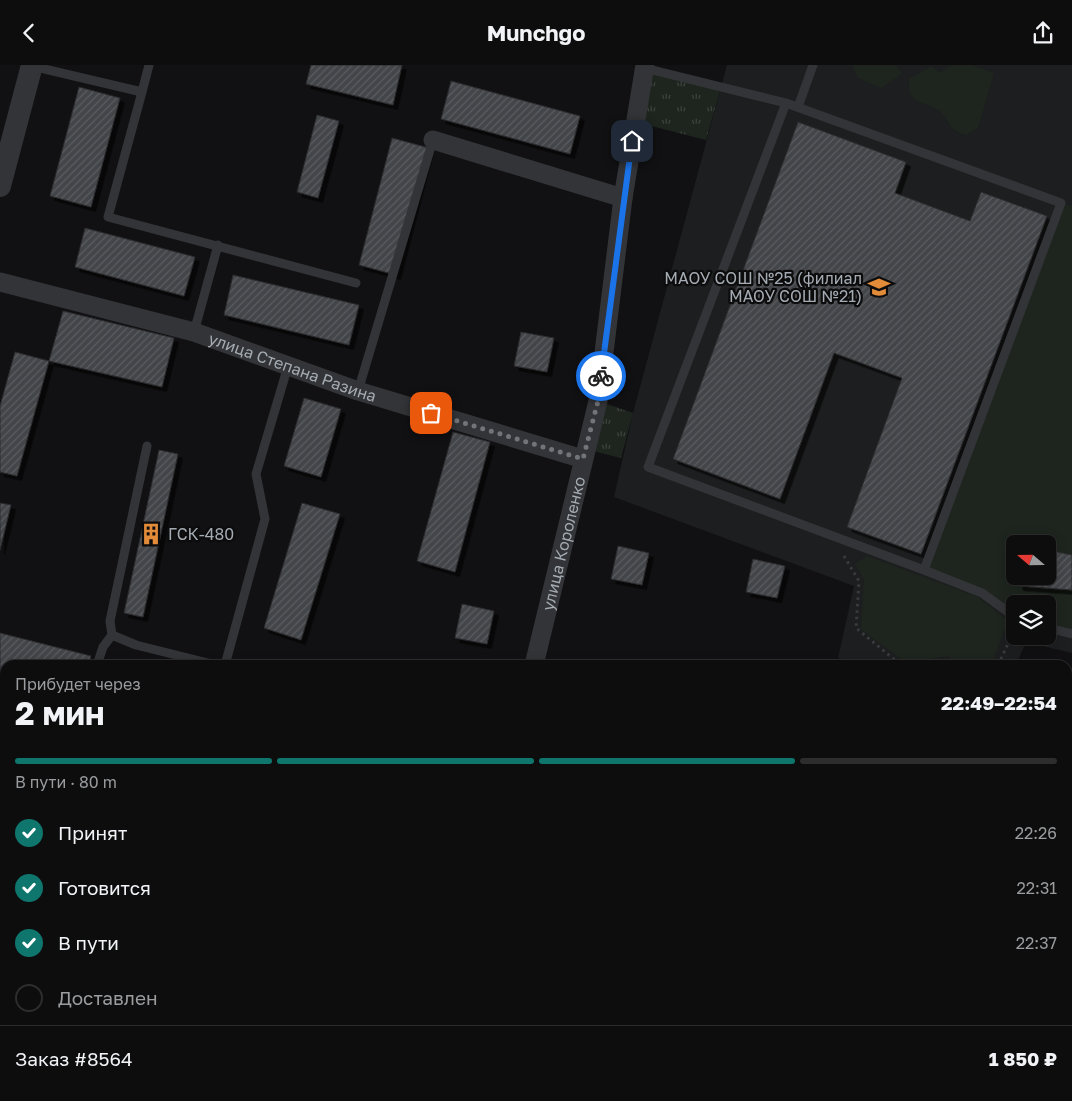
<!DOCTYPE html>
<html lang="ru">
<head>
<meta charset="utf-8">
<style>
	body { margin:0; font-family:"Golos Text",sans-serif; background:#1b1b1c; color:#f1f3f6; height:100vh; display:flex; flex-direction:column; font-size:19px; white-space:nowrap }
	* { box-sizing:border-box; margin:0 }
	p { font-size:16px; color:#9a9c9e }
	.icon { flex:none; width:28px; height:28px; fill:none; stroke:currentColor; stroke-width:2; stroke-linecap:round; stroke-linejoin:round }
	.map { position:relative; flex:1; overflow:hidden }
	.drawer { position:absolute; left:0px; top:595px; width:1072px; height:441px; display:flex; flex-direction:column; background:#0d0d0e; border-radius:15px 15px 0 0; box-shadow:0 2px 12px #0003,0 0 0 1px #2d2d2e }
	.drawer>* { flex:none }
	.needle { width:32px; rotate:290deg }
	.buttons { position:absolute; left:1006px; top:470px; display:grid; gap:10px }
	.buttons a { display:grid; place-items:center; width:50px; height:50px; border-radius:8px; background:#0d0d0e; box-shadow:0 2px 12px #0003,0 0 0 1px #2d2d2e; font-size:25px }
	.pin { position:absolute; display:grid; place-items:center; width:42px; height:42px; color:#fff; margin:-21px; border-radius:10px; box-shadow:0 2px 8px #0006 }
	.courier { position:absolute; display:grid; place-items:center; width:50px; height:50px; margin:-25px; border:4px solid #1a73e8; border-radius:50%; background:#fff; color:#222; box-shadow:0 1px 6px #0007 }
	.overview em { font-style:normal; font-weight:700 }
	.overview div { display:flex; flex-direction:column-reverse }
	.overview { display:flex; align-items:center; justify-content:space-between; height:85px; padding:0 15px }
	h1 { font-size:32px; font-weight:700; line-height:38px }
	.bar { display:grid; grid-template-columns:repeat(4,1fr); gap:8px 5px; align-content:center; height:60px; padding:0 15px }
	.bar i { height:6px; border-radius:4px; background:#2d2d2e }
	.bar .active { background:#0f766e }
	.bar p { grid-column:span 4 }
	.line { display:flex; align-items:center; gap:12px; padding:0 15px; border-top:1px solid #2d2d2e }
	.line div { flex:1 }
	ol { padding:0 15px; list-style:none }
	li { display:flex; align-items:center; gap:15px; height:55px }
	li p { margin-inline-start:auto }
	li .icon { padding:5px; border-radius:50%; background:#0f766e; color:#fff; stroke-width:4 }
	li:last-child { color:#9a9c9e }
	li i { width:28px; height:28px; border:2px solid #2d2d2e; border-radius:50% }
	header { display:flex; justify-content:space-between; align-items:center; height:65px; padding:0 15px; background:#0d0d0e; font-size:22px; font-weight:700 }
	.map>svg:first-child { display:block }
	.built { fill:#1d1e1f; fill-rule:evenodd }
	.grass { fill:url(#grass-tufts) }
	.park { fill:#1e251e; fill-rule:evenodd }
	.building { fill:url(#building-hatch); stroke:#2b2c2e; filter:url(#shadow) }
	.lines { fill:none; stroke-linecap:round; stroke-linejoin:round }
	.path { stroke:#393b3e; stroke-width:3; stroke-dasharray:2.5 4; stroke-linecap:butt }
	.service { stroke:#333437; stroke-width:9 }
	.minor { stroke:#333437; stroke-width:19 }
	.tertiary { stroke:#333437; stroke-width:22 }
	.done { stroke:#71757a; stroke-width:5; stroke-dasharray:0 9 }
	.route { stroke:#1a73e8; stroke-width:6 }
	.labels { text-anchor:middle; stroke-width:4.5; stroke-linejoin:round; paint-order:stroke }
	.poi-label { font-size:16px; fill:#a4abb2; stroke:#0c0c0d; text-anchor:end }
	.street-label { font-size:16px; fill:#a4abb2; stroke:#0c0c0d }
</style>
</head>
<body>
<header><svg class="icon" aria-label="back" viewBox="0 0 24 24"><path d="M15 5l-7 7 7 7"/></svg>Munchgo<svg class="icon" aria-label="share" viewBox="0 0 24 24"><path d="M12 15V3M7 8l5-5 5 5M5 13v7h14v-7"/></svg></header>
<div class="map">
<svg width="1072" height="1036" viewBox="0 0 1072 1036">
	<defs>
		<pattern id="grass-tufts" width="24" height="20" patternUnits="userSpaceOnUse" patternTransform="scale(1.25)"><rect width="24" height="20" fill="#1e251e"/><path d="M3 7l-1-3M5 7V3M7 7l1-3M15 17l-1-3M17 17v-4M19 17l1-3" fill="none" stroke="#3c423c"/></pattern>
		<pattern id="building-hatch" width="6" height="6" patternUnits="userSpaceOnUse" patternTransform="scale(1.25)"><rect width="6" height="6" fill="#434548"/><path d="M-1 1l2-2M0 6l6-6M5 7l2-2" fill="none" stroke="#5b5d60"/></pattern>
		<filter id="shadow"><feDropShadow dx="4.5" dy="4.5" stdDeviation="0" flood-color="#0009"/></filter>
	</defs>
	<rect width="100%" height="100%" fill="#111113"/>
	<path class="built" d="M727,0H1072V588L1026,577L1016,600H866L838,593L854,521L614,432L633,348ZM1015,479H1048V511H1015ZM1015,539H1048V571H1015Z"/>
	<path class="grass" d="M644,3L721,22L706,75L636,57Z
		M598,336L633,348L621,393L585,384Z"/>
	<path class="park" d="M852,0H896L902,9L881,23L858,13Z
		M952,0H971L994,8L978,63L966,70C946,63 953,60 941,47C930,36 906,43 909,14L932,1L939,8Z
		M1061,138L1072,141V569L1048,563V539H1015V552L982,528L924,505ZM1015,479H1048V511H1015Z
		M867,491L978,532L1008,556L991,600H955L949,591L905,597L861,564L864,514L855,499Z"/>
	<path class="building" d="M311,0H402L393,40L306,19Z
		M451,16L580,51L570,89L441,54Z
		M79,22L120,33L91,142L50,131Z
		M317,50L339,56L318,133L297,127Z
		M798,57L906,97L895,128L970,156L981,127L1047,151L921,489L847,462L902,313L834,288L780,434L673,394Z
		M392,73L429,83L396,210L359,200Z
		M85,163L195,192L184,231L75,202Z
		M233,210L359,240L349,280L224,250Z
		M63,246L174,273L162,322L49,296Z
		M521,267L554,273L547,307L514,301Z
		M15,287L49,296L17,411L0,407V341Z
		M304,333L341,344L321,412L284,401Z
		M453,367L490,377L455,507L417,496Z
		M159,385L178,389L143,552L124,548Z
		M0,438L11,440L0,485Z
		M302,438L340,449L301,575L264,563Z
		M1006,476L1018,479H1015V509Z
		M618,481L649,488L642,520L611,514Z
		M1048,485L1072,490V525L1019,521L1016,511H1048Z
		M753,494L785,501L777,533L746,527Z
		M462,539L494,546L487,579L455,573Z
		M0,568L91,591L88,600H5V613L0,612Z
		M1072,660V681L1068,680Z
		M1068,768L1072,769L1071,802L1068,801Z
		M0,895L5,896V937L0,936Z
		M290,1031H346L344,1036H308Z
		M514,1031L513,1036L481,1032L482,1031Z"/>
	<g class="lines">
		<path class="path" d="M844,491L859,516L856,563L901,600
			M913,600L947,596L950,600
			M998,600L1014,566"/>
		<path class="service" d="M32,1L142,27L108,152L356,218
			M644,3L786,38L1061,138L924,505L648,402L786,38
			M142,27L149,0
			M798,42L813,0
			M194,267L218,180
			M358,326L433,75
			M147,381L110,556L112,570L136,580L216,600
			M924,505L982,528L1015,552
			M1048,563L1072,569
			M97,600L103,582L112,570
			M225,600L265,454L256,409L288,301
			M0,699L5,679
			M0,877L5,879"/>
		<g class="minor">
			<path d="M433,75L623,133"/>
			<path id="s1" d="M0,217L194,267L358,326L583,394"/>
			<path id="s2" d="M534,600L598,336L623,133L645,0"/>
			<path d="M0,662L5,664"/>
			<path d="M1068,946L1072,930"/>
			<path d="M0,994L5,995"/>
			<path d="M169,1031L187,1036"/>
			<path d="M421,1036L422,1031"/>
			<path d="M735,1036L737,1031"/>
			<path d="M1049,1036L1050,1031"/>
		</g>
		<path class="tertiary" d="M0,121L32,0"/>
	</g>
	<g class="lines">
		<path class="done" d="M431,348L583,394L598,336L601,311"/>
		<path class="route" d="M601,311L632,76"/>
	</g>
	<defs>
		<g id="school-bare" transform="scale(1.725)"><path d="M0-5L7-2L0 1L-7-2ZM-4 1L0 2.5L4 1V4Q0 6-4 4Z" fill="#e28c3a" stroke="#0c0c0d" stroke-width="2.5" paint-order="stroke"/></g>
		<g id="building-bare" transform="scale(1.725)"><path d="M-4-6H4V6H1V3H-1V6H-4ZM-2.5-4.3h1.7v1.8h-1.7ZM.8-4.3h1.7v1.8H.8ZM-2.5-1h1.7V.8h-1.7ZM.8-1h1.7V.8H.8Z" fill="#e28c3a" stroke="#0c0c0d" stroke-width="2.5" paint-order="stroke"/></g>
	</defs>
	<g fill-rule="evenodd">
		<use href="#school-bare" x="879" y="222"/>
		<use href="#building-bare" x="151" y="469"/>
	</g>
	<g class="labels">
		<g class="poi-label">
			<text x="862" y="219">МАОУ СОШ №25 (филиал<tspan x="862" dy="18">МАОУ СОШ №21)</tspan></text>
			<text x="168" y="475" text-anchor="start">ГСК-480</text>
		</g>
		<g class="street-label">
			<text dy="6" stroke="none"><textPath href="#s1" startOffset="305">улица Степана Разина</textPath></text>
			<text dy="6" stroke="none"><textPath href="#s2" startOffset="125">улица Короленко</textPath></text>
		</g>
	</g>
</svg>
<div class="buttons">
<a><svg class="needle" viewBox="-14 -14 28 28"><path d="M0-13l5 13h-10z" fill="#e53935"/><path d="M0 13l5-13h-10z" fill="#9a9c9e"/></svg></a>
<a><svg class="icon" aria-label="layers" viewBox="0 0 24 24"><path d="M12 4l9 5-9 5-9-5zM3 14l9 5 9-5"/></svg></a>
</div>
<div class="pin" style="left:431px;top:348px;background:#ea580c"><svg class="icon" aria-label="bag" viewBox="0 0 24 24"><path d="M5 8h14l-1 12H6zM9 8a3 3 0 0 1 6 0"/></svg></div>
<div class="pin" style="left:632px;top:76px;background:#1f2937"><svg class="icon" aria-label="home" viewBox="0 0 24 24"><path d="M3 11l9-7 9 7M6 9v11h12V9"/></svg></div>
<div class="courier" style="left:601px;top:311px"><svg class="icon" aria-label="bike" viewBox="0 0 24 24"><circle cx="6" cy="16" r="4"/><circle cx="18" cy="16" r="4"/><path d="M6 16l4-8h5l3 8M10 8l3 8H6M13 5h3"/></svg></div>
<section class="drawer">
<div class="overview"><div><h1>2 мин</h1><p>Прибудет через</p></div><em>22:49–22:54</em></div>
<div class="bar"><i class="active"></i><i class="active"></i><i class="active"></i><i></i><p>В пути · 80 m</p></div>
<ol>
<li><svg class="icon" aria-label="check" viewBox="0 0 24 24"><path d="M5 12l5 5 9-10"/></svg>Принят<p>22:26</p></li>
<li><svg class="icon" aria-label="check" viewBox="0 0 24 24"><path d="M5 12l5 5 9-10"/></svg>Готовится<p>22:31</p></li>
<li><svg class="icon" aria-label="check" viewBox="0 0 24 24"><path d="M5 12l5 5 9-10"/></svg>В пути<p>22:37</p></li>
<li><i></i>Доставлен</li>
</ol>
<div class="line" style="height:65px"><div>Заказ #8564</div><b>1 850 ₽</b></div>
</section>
</div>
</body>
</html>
